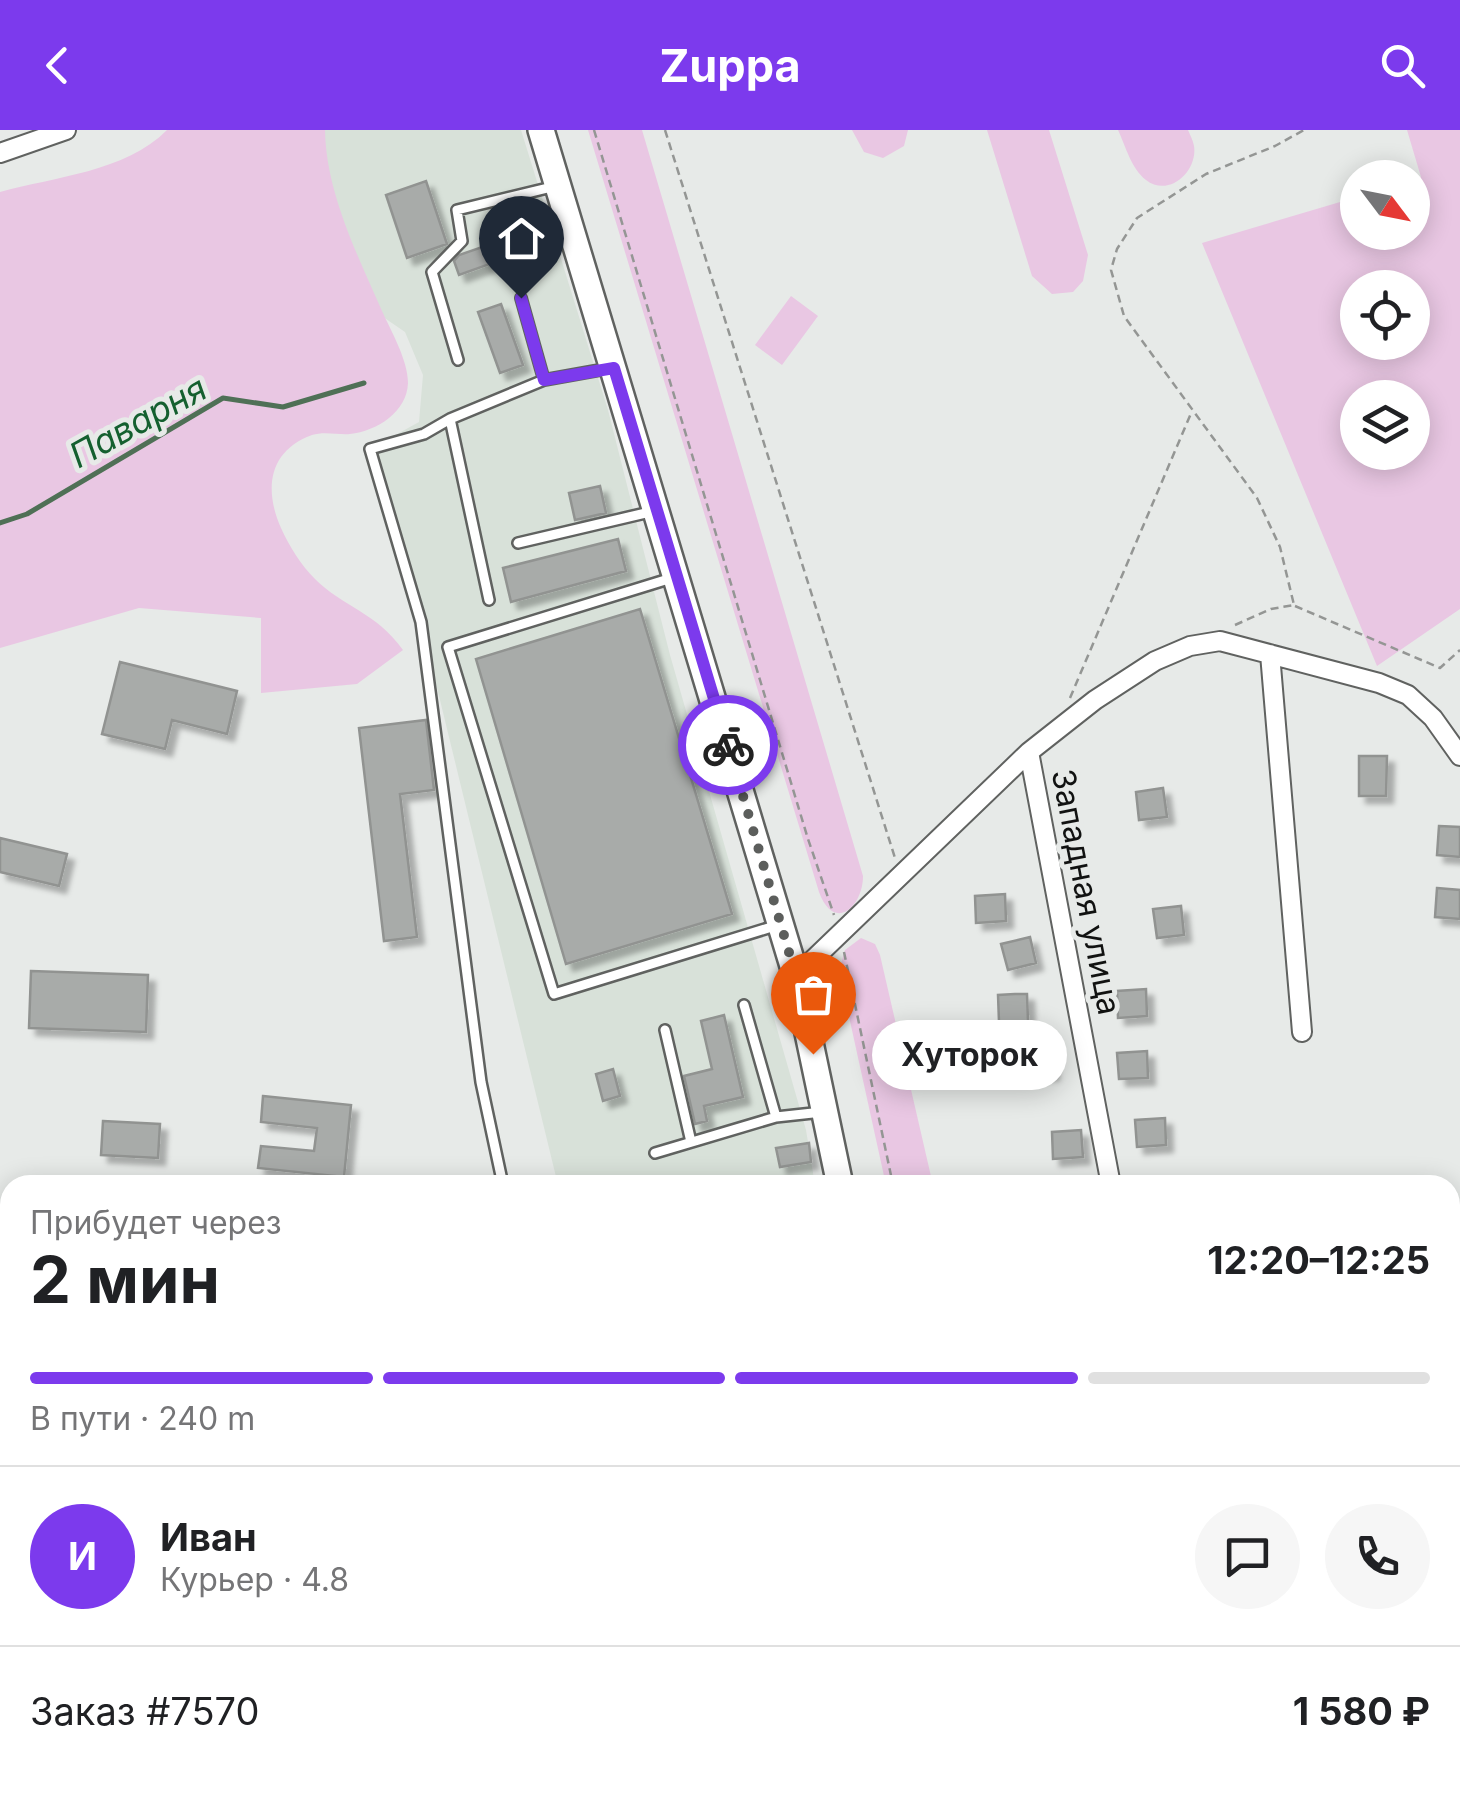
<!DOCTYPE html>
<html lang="ru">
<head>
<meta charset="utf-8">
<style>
	body { margin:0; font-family:Inter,sans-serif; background:#f6f6f6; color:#202124; height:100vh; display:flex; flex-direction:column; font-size:38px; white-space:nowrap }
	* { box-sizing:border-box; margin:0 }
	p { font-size:32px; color:#757577 }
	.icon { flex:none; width:55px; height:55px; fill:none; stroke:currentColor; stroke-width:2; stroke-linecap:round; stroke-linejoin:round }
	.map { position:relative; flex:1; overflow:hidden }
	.panel { position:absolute; left:0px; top:1045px; width:1460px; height:622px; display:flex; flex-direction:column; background:#fff; border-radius:30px 30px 0 0; box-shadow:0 5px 25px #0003 }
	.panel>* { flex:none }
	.needle { width:65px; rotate:122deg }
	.tools { position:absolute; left:1340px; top:30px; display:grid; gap:20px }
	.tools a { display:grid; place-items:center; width:90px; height:90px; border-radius:50%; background:#fff; box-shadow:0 5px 25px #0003; font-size:50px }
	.pin { position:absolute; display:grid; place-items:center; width:85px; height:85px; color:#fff; margin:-102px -42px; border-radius:50% 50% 50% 0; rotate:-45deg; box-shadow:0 0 10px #0007 }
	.pin .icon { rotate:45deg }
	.courier { position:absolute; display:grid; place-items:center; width:100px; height:100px; margin:-50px; border:8px solid #7c3aed; border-radius:50%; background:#fff; color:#222; box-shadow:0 2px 12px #0007 }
	.bubble { position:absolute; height:70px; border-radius:35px; background:#fff; box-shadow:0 5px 25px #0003; font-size:32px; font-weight:700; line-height:70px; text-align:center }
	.headline em { font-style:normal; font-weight:700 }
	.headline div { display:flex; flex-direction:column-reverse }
	.headline { display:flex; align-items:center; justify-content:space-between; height:170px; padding:0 30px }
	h1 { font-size:65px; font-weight:700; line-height:75px }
	.bar { display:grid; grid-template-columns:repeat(4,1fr); gap:15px 10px; align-content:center; height:120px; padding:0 30px }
	.bar i { height:12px; border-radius:8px; background:#e0e0e0 }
	.bar .selected { background:#7c3aed }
	.bar p { grid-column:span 4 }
	.line { display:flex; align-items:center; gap:25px; padding:0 30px; border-top:2px solid #e0e0e0 }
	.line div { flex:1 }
	.round { display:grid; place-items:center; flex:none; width:105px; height:105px; border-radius:52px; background:#f6f6f6 }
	header { display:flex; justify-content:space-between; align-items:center; height:130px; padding:0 30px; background:#7c3aed; color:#fff; font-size:45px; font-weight:700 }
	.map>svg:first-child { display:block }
	.built { fill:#d8e1d9 }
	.green { fill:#e9c7e3; fill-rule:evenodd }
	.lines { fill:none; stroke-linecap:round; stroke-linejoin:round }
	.stream { stroke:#4f7056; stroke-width:5 }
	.building { fill:#a8aba9; stroke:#919391; stroke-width:2.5; filter:url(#shadow) }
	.lane-casing { stroke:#606260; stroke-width:14 }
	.street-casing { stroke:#606260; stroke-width:22 }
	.secondary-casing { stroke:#606260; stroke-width:30 }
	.path { stroke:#949694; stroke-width:2.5; stroke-dasharray:8 5; stroke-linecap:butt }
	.lane { stroke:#fff; stroke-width:9 }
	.street { stroke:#fff; stroke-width:18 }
	.secondary { stroke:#fff; stroke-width:25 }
	.done { stroke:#5c5e5c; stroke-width:10; stroke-dasharray:0 18 }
	.route { stroke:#7c3aed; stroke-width:12 }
	.labels { text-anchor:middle; stroke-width:10; stroke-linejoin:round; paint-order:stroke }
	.street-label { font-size:32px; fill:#111211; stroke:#e7eae8 }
	.water-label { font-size:35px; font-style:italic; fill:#14602f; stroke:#e7eae8 }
</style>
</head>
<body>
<header><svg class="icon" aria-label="back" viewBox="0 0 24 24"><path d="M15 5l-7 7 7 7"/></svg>Zuppa<svg class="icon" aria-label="search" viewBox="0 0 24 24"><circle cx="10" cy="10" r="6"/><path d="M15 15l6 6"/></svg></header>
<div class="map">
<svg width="1460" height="1667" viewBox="0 0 1460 1667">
	<defs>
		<filter id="shadow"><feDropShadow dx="7" dy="7" stdDeviation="2.5" flood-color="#0004"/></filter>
	</defs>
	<rect width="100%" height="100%" fill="#e7eae8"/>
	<path class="built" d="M278,0H521L608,280L670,525L806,1000L815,1055H558L421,492L370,319L419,292L423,245L405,202L303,132Z"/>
	<path class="green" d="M167,0H325C326,62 357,124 382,181C391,201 408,230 408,253C407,282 377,301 350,304C338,305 324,301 312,305C268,321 264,360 281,398C289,416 301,435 315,449C343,477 376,482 403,520L357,554L261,563V488L139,478L0,518V62C53,47 126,42 167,0Z
		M588,0H642L863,746C863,777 834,803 819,762Z
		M852,0H908L904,16L883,28L864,22Z
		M987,0H1049L1088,125L1083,151L1073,162L1052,164L1032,146Z
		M1118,0H1188C1190,5 1193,10 1194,16C1198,41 1169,68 1146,50C1131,38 1126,17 1118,0Z
		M1407,0H1460V479L1377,536L1202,113L1357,67L1358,102H1412L1413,50L1421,47ZM1358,158H1412V212H1358ZM1358,268H1412V322H1358Z
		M791,166L818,186L782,235L755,215Z
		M861,808L875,814L880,825L933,1055H886L839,841L845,820Z"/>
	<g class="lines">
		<path class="stream" d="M0,393L27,384L223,268L283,277L364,253"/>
	</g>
	<path class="building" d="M426,51L447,114L407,128L386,65Z
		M520,104L526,121L459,145L454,131L459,125Z
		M501,174L523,235L500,243L478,182Z
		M600,356L606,383L575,390L569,363Z
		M618,409L626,441L511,472L503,438Z
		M640,479L732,784L566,834L476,529Z
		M120,532L237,561L227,604L172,590L165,619L102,604Z
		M426,590L434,660L400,664L417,807L384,811L359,598Z
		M1359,626H1387L1386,666H1359Z
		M1163,658L1167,687L1139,690L1136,662Z
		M1439,696L1460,697V727L1437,725Z
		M0,708L67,724L59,756L0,742Z
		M1437,758L1460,760V789L1435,787Z
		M1005,764L1006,791L976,793L975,766Z
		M1181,776L1184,805L1157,808L1153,779Z
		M1030,807L1036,833L1008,840L1001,814Z
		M31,841L148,845L146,902L29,898Z
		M1146,859L1147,886L1118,888L1117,861Z
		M1015,864H1027L1028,891L999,892L998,865Z
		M724,885L743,967L704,976L707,991L695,994L684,946L712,939L701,891Z
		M1051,916L1052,943L1022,944L1021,918Z
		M1147,921L1148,948L1119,949L1117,923Z
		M613,939L620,966L603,971L596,944Z
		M263,966L351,975L344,1047L258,1038L261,1016L314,1021L317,998L261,992Z
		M1165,988L1166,1015L1137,1017L1135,990Z
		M103,991L160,994L158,1028L101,1025Z
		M1081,1000L1083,1027L1053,1029L1052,1002Z
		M809,1013L811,1032L780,1037L776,1018Z"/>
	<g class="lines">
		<g class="lane-casing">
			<path id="lane" d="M521,168L544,250
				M458,230L432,142L462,111L457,80L556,56
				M450,289L489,470
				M518,413L654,381
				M675,447L448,517L554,864L778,795
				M744,875L776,987L822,982
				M665,900L691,1012
				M655,1023L776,987
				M503,1055L481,952L421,492L370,319L424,304L450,289L544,250L611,238"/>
		</g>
		<g class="street-casing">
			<path id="street" d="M0,23L66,0
				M1270,524L1302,902
				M1029,622L1095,570L1155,531L1190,516L1220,511L1379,553L1408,565L1433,588L1460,626
				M796,846L1029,622L1111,1055
				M0,1282H10
				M1224,1658L1226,1667
				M508,1667L509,1658"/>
		</g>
		<g class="secondary-casing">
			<path id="secondary" d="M541,0L796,846L840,1055
				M928,1658L929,1667"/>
		</g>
		<path class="path" d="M594,0L808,709L834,785
			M665,0L895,728
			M1295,476L1440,538L1460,520
			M1235,495L1271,479L1294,475L1280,417L1257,368L1124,186L1111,140L1117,119L1137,88L1206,44L1275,16L1304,0
			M1070,568L1192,281
			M844,822L893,1055
			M984,1658L986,1667"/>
		<use href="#lane" class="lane"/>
		<use href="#street" class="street"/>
		<use href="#secondary" class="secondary"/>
	</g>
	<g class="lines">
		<path class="done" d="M728,615L796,846L813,924"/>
		<path class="route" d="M521,168L544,250L614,238L728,615"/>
	</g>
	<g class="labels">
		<g class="street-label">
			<text transform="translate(1086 762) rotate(79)" y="11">Западная улица</text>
		</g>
		<g class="water-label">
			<text transform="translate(138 292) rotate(-29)" y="12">Паварня</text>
		</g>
	</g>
</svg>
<div class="tools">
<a><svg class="needle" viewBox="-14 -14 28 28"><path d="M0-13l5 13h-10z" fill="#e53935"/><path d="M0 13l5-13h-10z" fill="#757577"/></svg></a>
<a><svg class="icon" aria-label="locate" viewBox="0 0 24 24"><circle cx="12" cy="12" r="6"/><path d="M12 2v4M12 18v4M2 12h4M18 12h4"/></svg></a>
<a><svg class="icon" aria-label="layers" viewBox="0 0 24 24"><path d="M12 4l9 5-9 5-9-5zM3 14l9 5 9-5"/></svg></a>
</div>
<div class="pin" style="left:813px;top:924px;background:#ea580c"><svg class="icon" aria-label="bag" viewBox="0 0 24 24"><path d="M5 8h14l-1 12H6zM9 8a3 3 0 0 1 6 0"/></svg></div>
<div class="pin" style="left:521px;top:168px;background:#1f2937"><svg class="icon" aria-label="home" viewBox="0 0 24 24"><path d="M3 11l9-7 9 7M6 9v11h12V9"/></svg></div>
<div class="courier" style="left:728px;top:615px"><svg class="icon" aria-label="bike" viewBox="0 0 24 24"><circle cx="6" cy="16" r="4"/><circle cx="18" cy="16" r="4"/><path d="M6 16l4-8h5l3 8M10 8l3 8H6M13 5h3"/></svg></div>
<div class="bubble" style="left:872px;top:890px;width:195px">Хуторок</div>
<section class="panel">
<div class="headline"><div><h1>2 мин</h1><p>Прибудет через</p></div><em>12:20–12:25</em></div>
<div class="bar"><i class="selected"></i><i class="selected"></i><i class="selected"></i><i></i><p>В пути · 240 m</p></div>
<div class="line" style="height:180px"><b class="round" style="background:#7c3aed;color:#fff">И</b><div><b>Иван</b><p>Курьер · 4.8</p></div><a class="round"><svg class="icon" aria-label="chat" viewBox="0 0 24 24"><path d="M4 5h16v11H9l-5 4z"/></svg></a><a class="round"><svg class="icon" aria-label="phone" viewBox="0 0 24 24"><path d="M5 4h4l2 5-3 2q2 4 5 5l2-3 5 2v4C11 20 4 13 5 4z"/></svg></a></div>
<div class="line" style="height:130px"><div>Заказ #7570</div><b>1 580 ₽</b></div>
</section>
</div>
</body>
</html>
